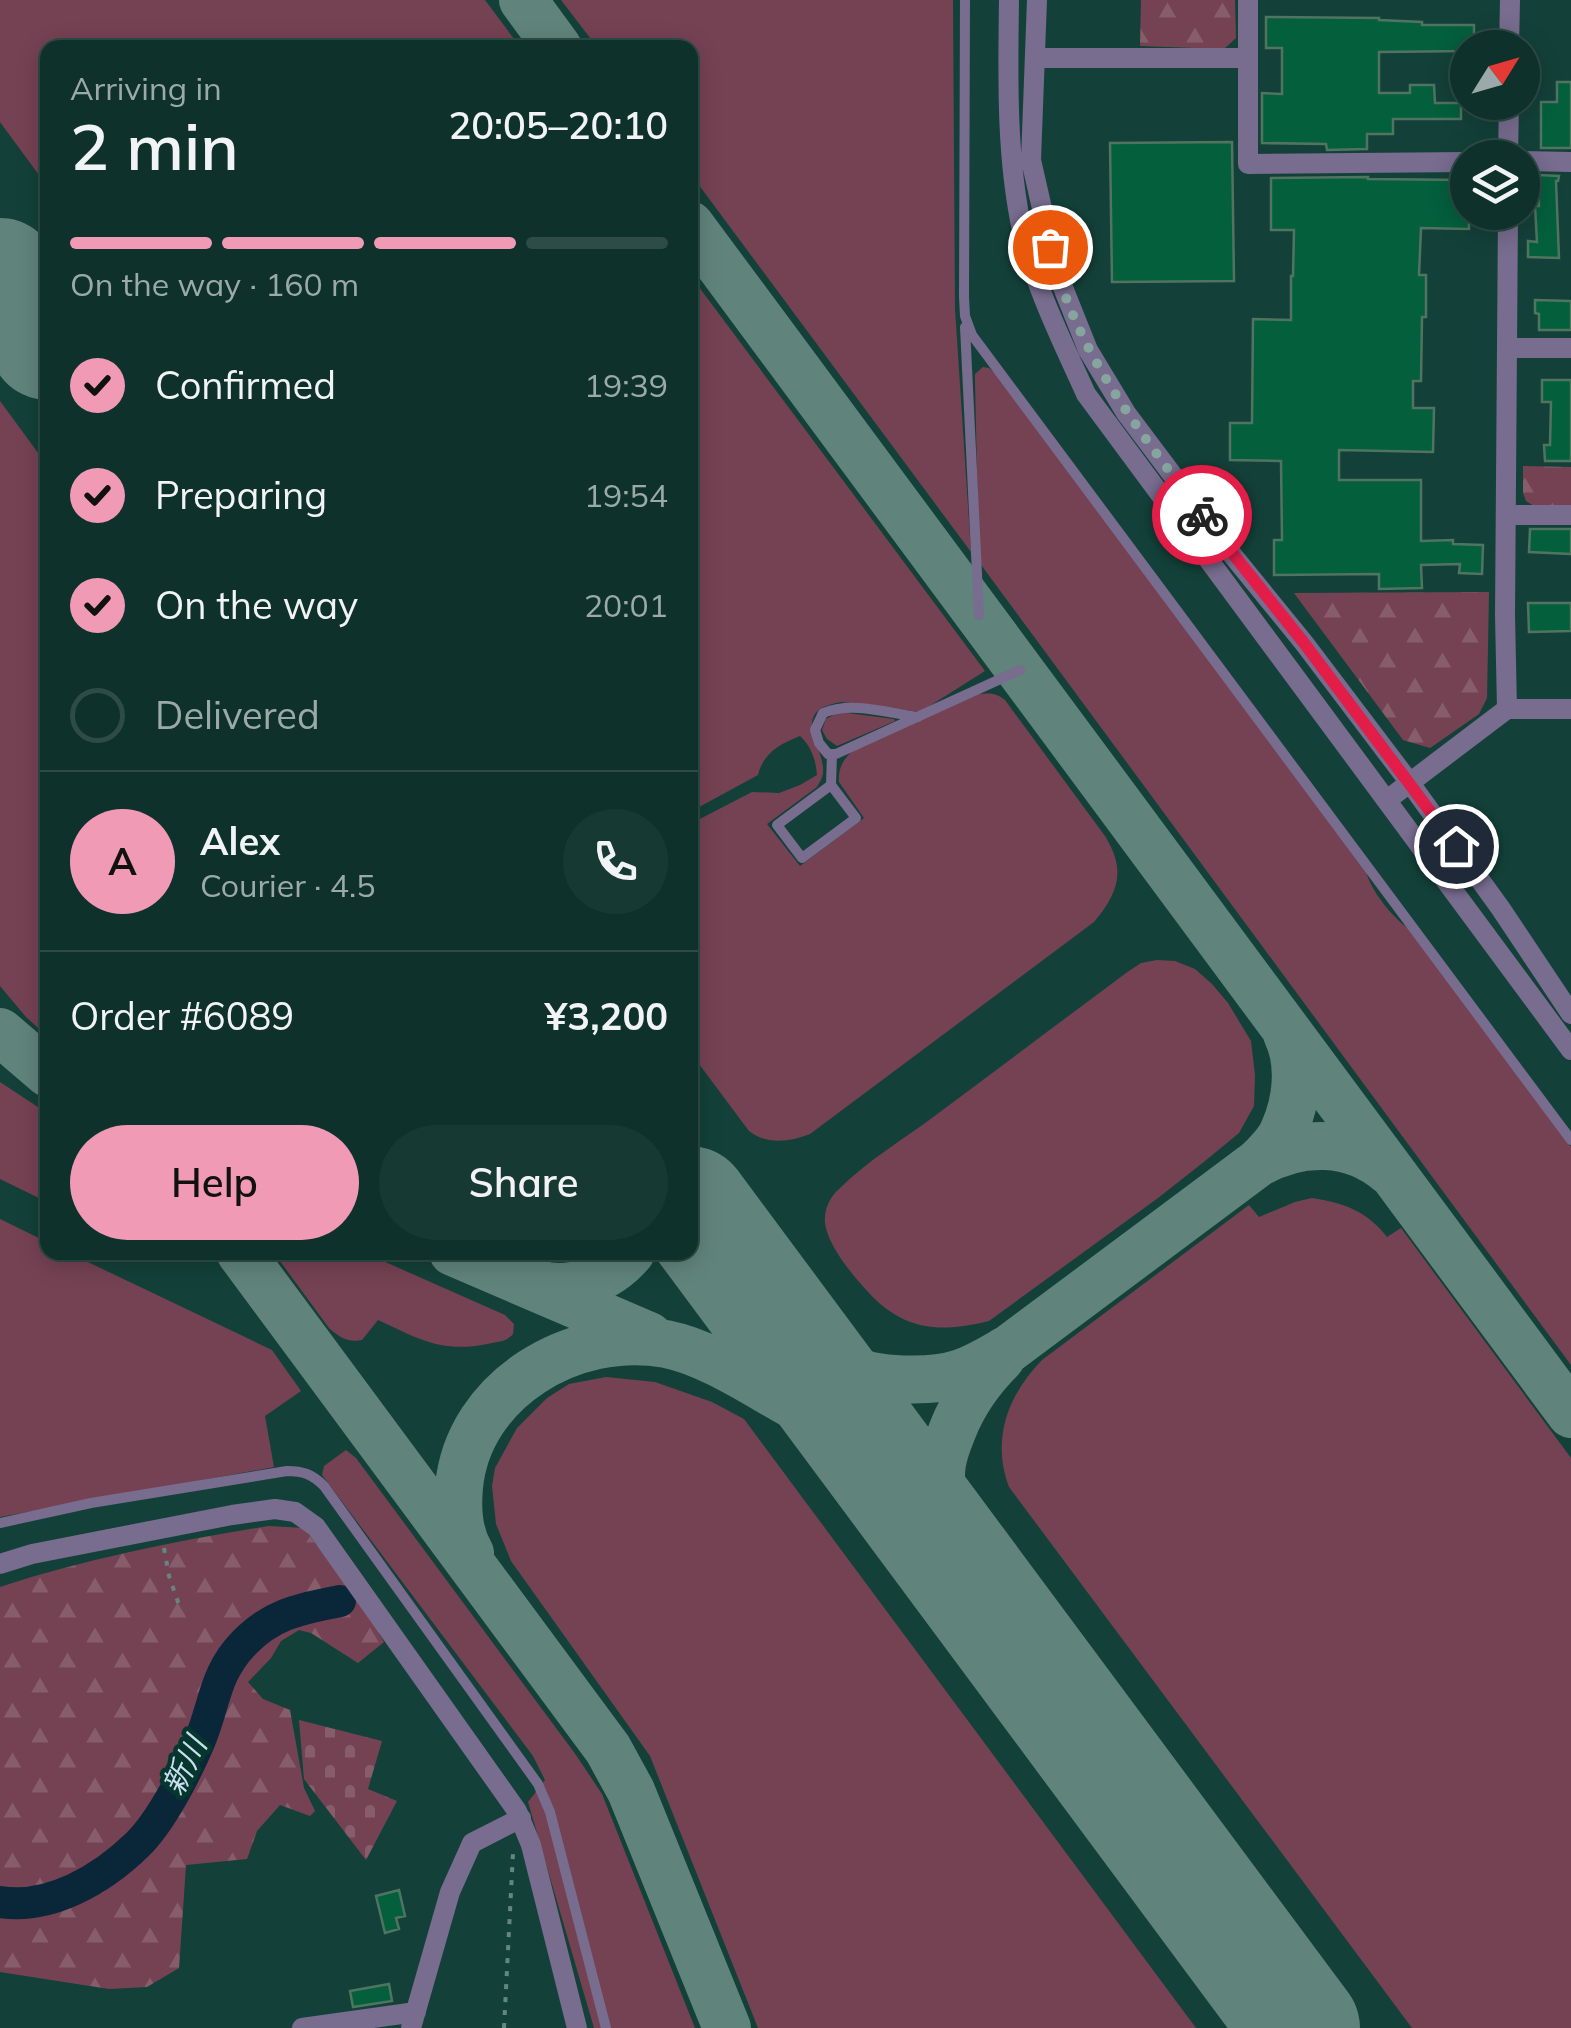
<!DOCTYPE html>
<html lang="en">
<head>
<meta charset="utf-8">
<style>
	body { margin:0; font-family:Mulish,"Noto Sans JP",sans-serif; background:#173933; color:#f1f3f6; height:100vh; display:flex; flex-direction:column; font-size:38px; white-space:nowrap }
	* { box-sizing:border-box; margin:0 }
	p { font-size:32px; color:#9ba9a9 }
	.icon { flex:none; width:55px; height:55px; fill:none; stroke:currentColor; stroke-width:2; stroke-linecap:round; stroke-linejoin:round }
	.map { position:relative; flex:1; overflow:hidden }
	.panel { position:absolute; left:40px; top:40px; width:658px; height:1220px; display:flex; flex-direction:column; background:#0e312b; border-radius:20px; box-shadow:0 5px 25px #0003,0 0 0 2px #2e4c47 }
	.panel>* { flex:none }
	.needle { width:65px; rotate:53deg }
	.tools { position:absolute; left:1450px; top:30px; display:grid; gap:20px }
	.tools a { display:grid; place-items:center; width:90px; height:90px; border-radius:50%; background:#0e312b; box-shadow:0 5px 25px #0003,0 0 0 2px #2e4c47; font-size:50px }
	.pin { position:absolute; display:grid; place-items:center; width:85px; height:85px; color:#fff; margin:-42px; border:5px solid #fff; border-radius:50%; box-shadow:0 2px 10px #0007 }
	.courier { position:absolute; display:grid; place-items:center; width:100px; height:100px; margin:-50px; border:8px solid #e11d48; border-radius:50%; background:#fff; color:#222; box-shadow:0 2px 12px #0007 }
	.headline em { font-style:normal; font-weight:600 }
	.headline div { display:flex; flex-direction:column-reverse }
	.headline { display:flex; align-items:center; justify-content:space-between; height:170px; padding:0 30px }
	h1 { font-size:65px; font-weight:600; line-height:75px }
	.bar { display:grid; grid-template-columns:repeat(4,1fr); gap:15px 10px; align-content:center; height:120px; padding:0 30px }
	.bar i { height:12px; border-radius:8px; background:#2e4c47 }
	.bar .on { background:#f09ab5 }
	.bar p { grid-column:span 4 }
	.line { display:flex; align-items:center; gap:25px; padding:0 30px; border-top:2px solid #2e4c47 }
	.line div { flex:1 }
	.round { display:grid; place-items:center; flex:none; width:105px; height:105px; border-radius:52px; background:#173933 }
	ol { padding:0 30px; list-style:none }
	li { display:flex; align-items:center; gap:30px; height:110px }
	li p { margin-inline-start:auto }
	li .icon { padding:10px; border-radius:50%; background:#f09ab5; color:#111; stroke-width:4 }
	li:last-child { color:#9ba9a9 }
	li i { width:55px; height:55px; border:5px solid #2e4c47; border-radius:50% }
	.cta { display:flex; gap:20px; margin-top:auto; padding:20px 30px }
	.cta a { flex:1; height:115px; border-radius:60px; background:#f09ab5; color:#111; font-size:40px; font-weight:600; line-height:115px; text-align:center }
	.cta a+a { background:#173933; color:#f1f3f6 }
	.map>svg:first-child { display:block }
	.green { fill:#754253 }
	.forest { fill:url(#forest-firs) }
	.cemetery { fill:url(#cemetery-stones) }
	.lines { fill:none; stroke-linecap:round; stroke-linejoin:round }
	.river { stroke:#0a2739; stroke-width:32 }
	.taxiway { stroke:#60847c; stroke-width:48 }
	.runway { stroke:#60847c; stroke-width:118 }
	.building { fill:#045f3d; stroke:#507460; stroke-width:2.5 }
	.path { stroke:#638780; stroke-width:4; stroke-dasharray:5 8; stroke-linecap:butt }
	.service { stroke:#786c8f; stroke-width:10 }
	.minor { stroke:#786c8f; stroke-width:20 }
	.tertiary { stroke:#786c8f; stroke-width:20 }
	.done { stroke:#86a59e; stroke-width:10; stroke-dasharray:0 18 }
	.route { stroke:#e11d48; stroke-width:12 }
	.labels { text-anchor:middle; stroke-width:9; stroke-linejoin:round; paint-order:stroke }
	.water-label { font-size:30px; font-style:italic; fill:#cadeed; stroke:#06372f }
</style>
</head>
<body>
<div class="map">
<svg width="1571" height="2028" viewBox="0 0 1571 2028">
	<defs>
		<pattern id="forest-firs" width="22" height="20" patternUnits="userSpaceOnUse" patternTransform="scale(2.5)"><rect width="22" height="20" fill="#754253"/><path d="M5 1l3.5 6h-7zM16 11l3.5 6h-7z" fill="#875d6b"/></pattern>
		<pattern id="cemetery-stones" width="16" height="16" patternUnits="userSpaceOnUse" patternTransform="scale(2.5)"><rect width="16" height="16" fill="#754253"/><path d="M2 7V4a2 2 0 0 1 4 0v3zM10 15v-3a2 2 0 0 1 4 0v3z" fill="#875d6b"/></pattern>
	</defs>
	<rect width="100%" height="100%" fill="#134139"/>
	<path class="green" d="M0,0H485L520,47L48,48L47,186L0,122Z
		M561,0H953L955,309L971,552L690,173V48L597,47Z
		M690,275L985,671L920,712L842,702C787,710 825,746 823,772C823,778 820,781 817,787L767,824L800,866L864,818L839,782C838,768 843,759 854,750L979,694C991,693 996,693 1005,700L1105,836C1126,870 1119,892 1094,922L810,1134C789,1142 767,1145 749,1131L690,1052V824L752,792L779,793L800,785L817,775C816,760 811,746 800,736C779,744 763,754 758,775L690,812Z
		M983,367L989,368L996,374L1366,872C1372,892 1392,917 1409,929L1571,1147V1365L979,562L975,381V374Z
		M0,401L47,465V1036L26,1017L0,986Z
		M839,712L894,719L895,721L837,746L827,739L822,730L826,719Z
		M1157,960L1175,961L1195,969L1212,984L1228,1003L1251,1041L1255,1075L1254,1106L1239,1133L1205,1161L1158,1198L989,1321C941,1333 905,1331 870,1294C854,1277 822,1240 825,1216C826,1206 831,1196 839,1189C867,1161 904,1139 936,1115C999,1068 1063,1020 1126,973L1141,963Z
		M0,1082L47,1113V1202L0,1179Z
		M1312,1198C1344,1203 1367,1211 1387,1237L1401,1228L1571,1458V2028H1412L1009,1487C991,1439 1008,1395 1042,1360L1249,1205L1259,1217L1295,1202Z
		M0,1219L47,1242L48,1252L69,1253L272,1350L301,1391L265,1416L274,1467L0,1517Z
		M274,1253H365L505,1315L514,1324L513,1334C507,1341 502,1341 492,1343C443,1354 421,1340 378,1320L362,1340C348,1343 339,1337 329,1328Z
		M606,1377L655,1382L712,1402L744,1419L1196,2028H758L650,1756L511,1561L496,1524L492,1486L495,1468L517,1428L547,1398L569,1384Z
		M346,1450L356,1458L576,1755L602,1794L695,2028H594L528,1802L545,1780L533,1756L322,1475L324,1466Z"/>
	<path class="forest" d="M1141,0H1235L1236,38L1224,49L1140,46Z
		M1523,466L1571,467V506H1534L1526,501L1523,493Z
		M1489,592L1487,698L1479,714L1430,748L1403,740L1294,593Z
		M269,1526L304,1528L368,1614L384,1642L358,1663L311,1633L299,1630L281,1641L271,1658L248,1682L263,1699L290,1710L304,1788L315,1811L310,1816L280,1805L257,1831L247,1859L186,1865L179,1968L147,1987L109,1989L0,1972V1587C85,1559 180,1540 269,1526Z"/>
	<path class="cemetery" d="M299,1720L382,1741L368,1789L397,1801L366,1860L304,1779Z"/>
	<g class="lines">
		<path class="river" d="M0,1902C50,1910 102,1879 137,1845C161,1822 187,1771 200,1740C215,1704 214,1674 244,1643C273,1613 301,1609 340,1601"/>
		<path class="taxiway" d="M523,0L558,48
			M690,225L1571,1414
			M0,1032L48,1073
			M1258,1163C1268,1153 1279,1143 1284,1130C1297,1101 1301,1063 1287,1034
			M240,1252L608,1749L631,1791L727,2028
			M453,1252L649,1336
			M538,1284C572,1294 609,1278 631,1252
			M759,1299C786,1323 813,1349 845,1367C874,1382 931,1383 961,1373C979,1367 994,1357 1010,1348L1258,1163C1301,1139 1352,1139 1390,1172
			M470,1553C458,1533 457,1509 459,1487C468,1389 574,1327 666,1344C706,1352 748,1379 783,1399C801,1409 819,1418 836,1429C859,1444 878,1466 898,1486
			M988,1607C967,1567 939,1522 941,1475C941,1459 947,1444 953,1429C964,1401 980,1379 1001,1358"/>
		<path class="runway" d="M0,277L48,341
			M690,1205L1301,2028"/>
	</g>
	<path class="building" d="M1266,17L1379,18V20L1422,22V25H1474V48H1468V51L1379,52V93H1410V85H1434L1435,103H1461V119H1393V134H1367V149L1327,150L1326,144L1262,143V93L1282,94V48H1266Z
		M1557,82H1571V148H1541V102H1557Z
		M1232,142L1234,281L1112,282L1110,143Z
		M1538,175L1559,176L1558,181H1556L1559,258L1528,257V241L1537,242L1535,206H1539Z
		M1368,177V179L1468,180L1469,229L1421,228L1419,275H1426V317H1422L1421,381H1413V408H1434L1433,452L1339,450V480H1421V541L1453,540V544L1483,545L1482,574L1459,573L1460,564L1421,565L1422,588L1379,589V574L1274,575V540H1282L1281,461L1230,460V423H1252L1253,319L1291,320V276H1293L1294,230H1271V178Z
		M1535,300L1571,301V330H1539V314L1535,313Z
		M1542,380H1571V461H1545L1544,445H1550L1551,402H1542Z
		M1530,529H1571V554L1529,552Z
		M1528,603H1571V631L1529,632Z
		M399,1890L405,1916L396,1918L399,1929L385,1933L376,1896Z
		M389,1984L392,2001L353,2007L350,1991Z"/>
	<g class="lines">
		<path class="path" d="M164,1548L169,1576L179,1605
			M504,2028L513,1853"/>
		<path class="service" d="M965,0L964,297L965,316L972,335L1571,1140
			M965,327L979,615
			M918,717C888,713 852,701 823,713L815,730L819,743L828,754H836L1020,670
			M831,785L777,825L802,858L856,818L831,785L832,754
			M0,1523L91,1503L287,1471C303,1471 312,1474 324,1486L538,1784L550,1812L606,2028"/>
		<path class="minor" d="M1248,0V164L1468,162
			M1036,58H1248
			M1522,161L1571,162
			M1508,348H1571
			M1507,515H1571
			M302,2028L416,2012
			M411,2028L450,1892L472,1843L521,1818"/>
		<path class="tertiary" d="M1009,0C1008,76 1006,155 1022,230C1035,287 1062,341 1086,394L1571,1050
			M1037,0L1031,160L1056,270L1088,350L1126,413L1234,557L1304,643L1410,783L1501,909L1571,1014
			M1509,48L1510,0
			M1508,158L1509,102
			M1507,709L1505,615L1508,212
			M1387,800L1507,709H1571
			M0,1564L32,1554L232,1515L275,1509L295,1512L316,1527L517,1811L531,1845L577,2028"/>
	</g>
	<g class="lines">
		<path class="done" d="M1050,247C1077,355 1138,428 1202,515"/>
		<path class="route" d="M1202,515L1304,643L1456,846"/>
	</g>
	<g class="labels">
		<g class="water-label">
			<text transform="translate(185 1766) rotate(-64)" y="10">新川</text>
		</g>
	</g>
</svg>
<div class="tools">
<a><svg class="needle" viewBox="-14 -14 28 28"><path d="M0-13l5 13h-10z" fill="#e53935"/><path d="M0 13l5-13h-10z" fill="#9ba9a9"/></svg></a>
<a><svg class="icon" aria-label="layers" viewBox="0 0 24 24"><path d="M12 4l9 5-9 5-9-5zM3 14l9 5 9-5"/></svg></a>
</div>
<div class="pin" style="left:1050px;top:247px;background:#ea580c"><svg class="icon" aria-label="bag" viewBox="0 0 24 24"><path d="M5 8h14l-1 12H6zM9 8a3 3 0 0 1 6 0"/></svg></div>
<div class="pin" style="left:1456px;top:846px;background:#1f2937"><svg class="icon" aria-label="home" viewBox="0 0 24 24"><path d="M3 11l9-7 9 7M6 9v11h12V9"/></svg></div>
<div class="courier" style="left:1202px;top:515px"><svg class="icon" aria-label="bike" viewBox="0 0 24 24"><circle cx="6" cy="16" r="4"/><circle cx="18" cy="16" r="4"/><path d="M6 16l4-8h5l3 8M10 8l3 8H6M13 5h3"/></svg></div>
<section class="panel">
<div class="headline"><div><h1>2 min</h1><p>Arriving in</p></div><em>20:05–20:10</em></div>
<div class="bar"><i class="on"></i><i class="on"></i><i class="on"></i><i></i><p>On the way · 160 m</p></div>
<ol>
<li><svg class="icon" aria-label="check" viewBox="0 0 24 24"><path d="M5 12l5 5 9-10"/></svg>Confirmed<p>19:39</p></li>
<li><svg class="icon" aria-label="check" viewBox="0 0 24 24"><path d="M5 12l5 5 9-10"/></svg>Preparing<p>19:54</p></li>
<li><svg class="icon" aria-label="check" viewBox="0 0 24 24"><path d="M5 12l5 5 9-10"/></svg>On the way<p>20:01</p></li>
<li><i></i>Delivered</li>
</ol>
<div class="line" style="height:180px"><b class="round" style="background:#f09ab5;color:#111">A</b><div><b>Alex</b><p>Courier · 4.5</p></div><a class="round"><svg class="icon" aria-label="phone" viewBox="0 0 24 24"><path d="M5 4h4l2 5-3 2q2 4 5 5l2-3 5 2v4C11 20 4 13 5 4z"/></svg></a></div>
<div class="line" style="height:130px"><div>Order #6089</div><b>¥3,200</b></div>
<div class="cta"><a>Help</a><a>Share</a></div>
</section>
</div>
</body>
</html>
